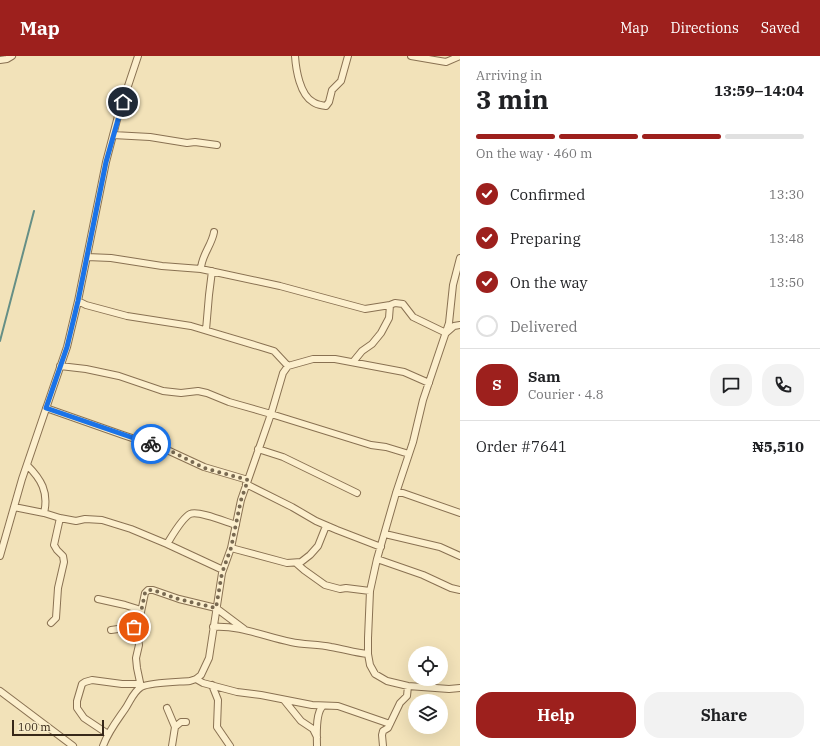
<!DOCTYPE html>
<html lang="en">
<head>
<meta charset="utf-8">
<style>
	body { margin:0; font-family:"IBM Plex Serif",serif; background:#f2f2f2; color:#202124; height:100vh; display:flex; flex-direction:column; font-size:15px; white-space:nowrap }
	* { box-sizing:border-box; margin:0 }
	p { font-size:13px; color:#757577 }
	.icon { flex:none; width:22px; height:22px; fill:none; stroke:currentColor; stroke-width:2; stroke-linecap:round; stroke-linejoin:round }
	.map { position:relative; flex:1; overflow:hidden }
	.side { display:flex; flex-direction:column; background:#fff; width:360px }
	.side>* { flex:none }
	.buttons { position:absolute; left:408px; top:590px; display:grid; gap:8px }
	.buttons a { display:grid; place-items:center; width:40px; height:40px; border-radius:50%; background:#fff; box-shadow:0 4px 16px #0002; font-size:20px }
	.scale { position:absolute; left:12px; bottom:10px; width:92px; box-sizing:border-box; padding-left:4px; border:2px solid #372819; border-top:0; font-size:11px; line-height:14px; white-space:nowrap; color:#372819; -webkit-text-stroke:3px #f8ecc9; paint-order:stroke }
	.pin { position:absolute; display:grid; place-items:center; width:34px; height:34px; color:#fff; margin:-17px; border:2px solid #fff; border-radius:50%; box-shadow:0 1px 4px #0007 }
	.courier { position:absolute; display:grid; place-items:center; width:40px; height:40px; margin:-20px; border:3px solid #1a73e8; border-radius:50%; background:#fff; color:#222; box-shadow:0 1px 5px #0007 }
	.summary em { font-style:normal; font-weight:700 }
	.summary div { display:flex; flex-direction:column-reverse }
	.summary { display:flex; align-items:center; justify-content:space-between; height:68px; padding:0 16px }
	h1 { font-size:26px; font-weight:700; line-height:30px }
	.bar { display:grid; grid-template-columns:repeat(4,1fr); gap:6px 4px; align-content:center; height:48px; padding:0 16px }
	.bar i { height:5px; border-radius:3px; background:#e0e0e0 }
	.bar .on { background:#9d201d }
	.bar p { grid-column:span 4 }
	.line { display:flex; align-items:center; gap:10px; padding:0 16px; border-top:1px solid #e0e0e0 }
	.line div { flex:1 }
	.round { display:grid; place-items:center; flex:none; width:42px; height:42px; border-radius:16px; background:#f2f2f2 }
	ol { padding:0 16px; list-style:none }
	li { display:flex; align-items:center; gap:12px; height:44px }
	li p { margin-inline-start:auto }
	li .icon { padding:4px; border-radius:50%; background:#9d201d; color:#fff; stroke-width:4 }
	li:last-child { color:#757577 }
	li i { width:22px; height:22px; border:2px solid #e0e0e0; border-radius:50% }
	.primary-button { display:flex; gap:8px; margin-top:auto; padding:8px 16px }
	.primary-button a { flex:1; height:46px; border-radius:16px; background:#9d201d; color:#fff; font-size:16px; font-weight:700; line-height:46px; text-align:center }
	.primary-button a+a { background:#f2f2f2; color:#202124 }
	header { display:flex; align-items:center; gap:24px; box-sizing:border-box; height:56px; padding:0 20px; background:#9d201d; color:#fff }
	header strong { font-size:19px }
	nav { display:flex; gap:22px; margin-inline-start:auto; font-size:14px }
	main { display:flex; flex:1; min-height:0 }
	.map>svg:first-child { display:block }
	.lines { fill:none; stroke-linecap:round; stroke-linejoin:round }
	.stream { stroke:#668f86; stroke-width:2 }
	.street-casing { stroke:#897152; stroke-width:8 }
	.street { stroke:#fcefcd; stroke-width:6 }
	.done { stroke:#786951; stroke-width:4; stroke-dasharray:0 7.2 }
	.route { stroke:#1a73e8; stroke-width:5 }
</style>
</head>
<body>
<header>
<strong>Map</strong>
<nav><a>Map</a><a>Directions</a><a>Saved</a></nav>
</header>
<main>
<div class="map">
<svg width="460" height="690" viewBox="0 0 460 690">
	<rect width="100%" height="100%" fill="#f2e2b9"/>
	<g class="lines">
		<path class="stream" d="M0,285L34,155"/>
		<g class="street-casing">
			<path id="street" d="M295,0C296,14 300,39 313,46C317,49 321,49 326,50L329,46L332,34L341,25L348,0
				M411,0L446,6L460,0
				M0,4L7,3L12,0
				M113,79L150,81L187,87L195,86L217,89
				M87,201L111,202L162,210L201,213L280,230L365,253L390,249L395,247L403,248L413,261L446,277L454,270L460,269
				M460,202L453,229L449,267L423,344L413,386L396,437L377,503L370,535L368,582V598L370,609L375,618L387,625L408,630L449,633L460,632
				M201,213C201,200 212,189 214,176
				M78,245L86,249L127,260L191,270L261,291L274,295L288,310
				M206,274L209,239L212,215
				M353,306L362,295L372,288L381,277L389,262L390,249
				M60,310L86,313L119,320L163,335L181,337L198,335L207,337L229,346L271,358L371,389L386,391L409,398
				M46,352L123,379L165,393L204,411L248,424
				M258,393L283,401L357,437
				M27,409C41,423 49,436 44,457L60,462L76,465L85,463L102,464L131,473L167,488L223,514
				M246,428L292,451L316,465L337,474L381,491
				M396,437H403L460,457
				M14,451L44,457
				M385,478L440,491L460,500
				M167,488C172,480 182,462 190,458C198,454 226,466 236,469
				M231,492L287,507L301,506L310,499L318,490L326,470
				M0,500L22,423L67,291L78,245L106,106L118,60L138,0
				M377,503L423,519L451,532L460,534
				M296,507L304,514L325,529L340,533L346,532L370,535
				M98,543L125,549L141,554
				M51,567L56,562L58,532L64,506L63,500L57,494L54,489L60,462
				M213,571C240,569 265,581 291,586C304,589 318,588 331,591C344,593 355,597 368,598
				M111,574L132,571H134L137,575
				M196,623L203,627L237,636L261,639L312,649L338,650L390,668
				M212,629L218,644L217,671L230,690
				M141,631L137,612L136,602L139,589L137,575L145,537L148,534H153L179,543L216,552L244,573
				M0,635L73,690
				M284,644L301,665L313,673L317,681
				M167,652L175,671L172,690
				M175,671L181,666H186
				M108,678L84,662L77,652V645L82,628L85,626L92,624L122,628H140
				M103,690C108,676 116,666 125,653C130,646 133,636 141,631C151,626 179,626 190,625L196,623L201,619L209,602L222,517L231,492L241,444L271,358L283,317L288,310L313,303H335L404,316L429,327
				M317,690C317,679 315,657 323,650
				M383,690L382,679L383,675L388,672L400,647L407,640L408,630"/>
		</g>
		<use href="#street" class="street"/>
	</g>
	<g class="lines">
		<path class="done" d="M134,571L137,575L145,537L148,534H153L178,543L216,552L222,517L231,492L241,444L248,424L204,412L165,392L151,388"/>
		<path class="route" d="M123,46L106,106L78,245L67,291L46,352L151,388"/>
	</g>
</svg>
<div class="buttons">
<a><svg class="icon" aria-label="locate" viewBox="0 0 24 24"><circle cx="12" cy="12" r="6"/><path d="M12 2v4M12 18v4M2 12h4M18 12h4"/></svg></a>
<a><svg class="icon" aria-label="layers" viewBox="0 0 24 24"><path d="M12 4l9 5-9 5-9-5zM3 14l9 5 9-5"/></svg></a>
</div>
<div class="scale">100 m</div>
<div class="pin" style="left:134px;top:571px;background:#ea580c"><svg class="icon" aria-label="bag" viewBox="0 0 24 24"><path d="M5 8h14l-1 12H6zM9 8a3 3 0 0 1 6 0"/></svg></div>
<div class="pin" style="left:123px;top:46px;background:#1f2937"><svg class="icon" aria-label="home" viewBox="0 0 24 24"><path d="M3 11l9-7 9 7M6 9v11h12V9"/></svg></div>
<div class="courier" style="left:151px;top:388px"><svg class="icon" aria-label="bike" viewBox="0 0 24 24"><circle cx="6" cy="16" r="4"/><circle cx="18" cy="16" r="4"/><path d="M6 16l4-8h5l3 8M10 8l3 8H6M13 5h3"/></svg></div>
</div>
<section class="side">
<div class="summary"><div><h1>3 min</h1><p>Arriving in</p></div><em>13:59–14:04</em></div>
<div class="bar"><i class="on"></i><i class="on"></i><i class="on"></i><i></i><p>On the way · 460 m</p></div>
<ol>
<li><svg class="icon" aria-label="check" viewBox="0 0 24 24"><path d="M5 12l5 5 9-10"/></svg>Confirmed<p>13:30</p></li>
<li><svg class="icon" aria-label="check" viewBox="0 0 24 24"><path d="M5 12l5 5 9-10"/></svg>Preparing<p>13:48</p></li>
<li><svg class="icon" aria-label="check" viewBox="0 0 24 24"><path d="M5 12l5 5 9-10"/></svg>On the way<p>13:50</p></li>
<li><i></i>Delivered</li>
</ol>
<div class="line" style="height:72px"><b class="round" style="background:#9d201d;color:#fff">S</b><div><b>Sam</b><p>Courier · 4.8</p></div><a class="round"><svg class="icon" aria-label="chat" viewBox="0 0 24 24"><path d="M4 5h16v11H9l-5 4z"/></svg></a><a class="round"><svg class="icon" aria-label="phone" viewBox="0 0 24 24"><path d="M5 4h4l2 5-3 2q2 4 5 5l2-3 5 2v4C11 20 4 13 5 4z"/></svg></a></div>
<div class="line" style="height:52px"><div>Order #7641</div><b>₦5,510</b></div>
<div class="primary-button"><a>Help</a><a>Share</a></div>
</section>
</main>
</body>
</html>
